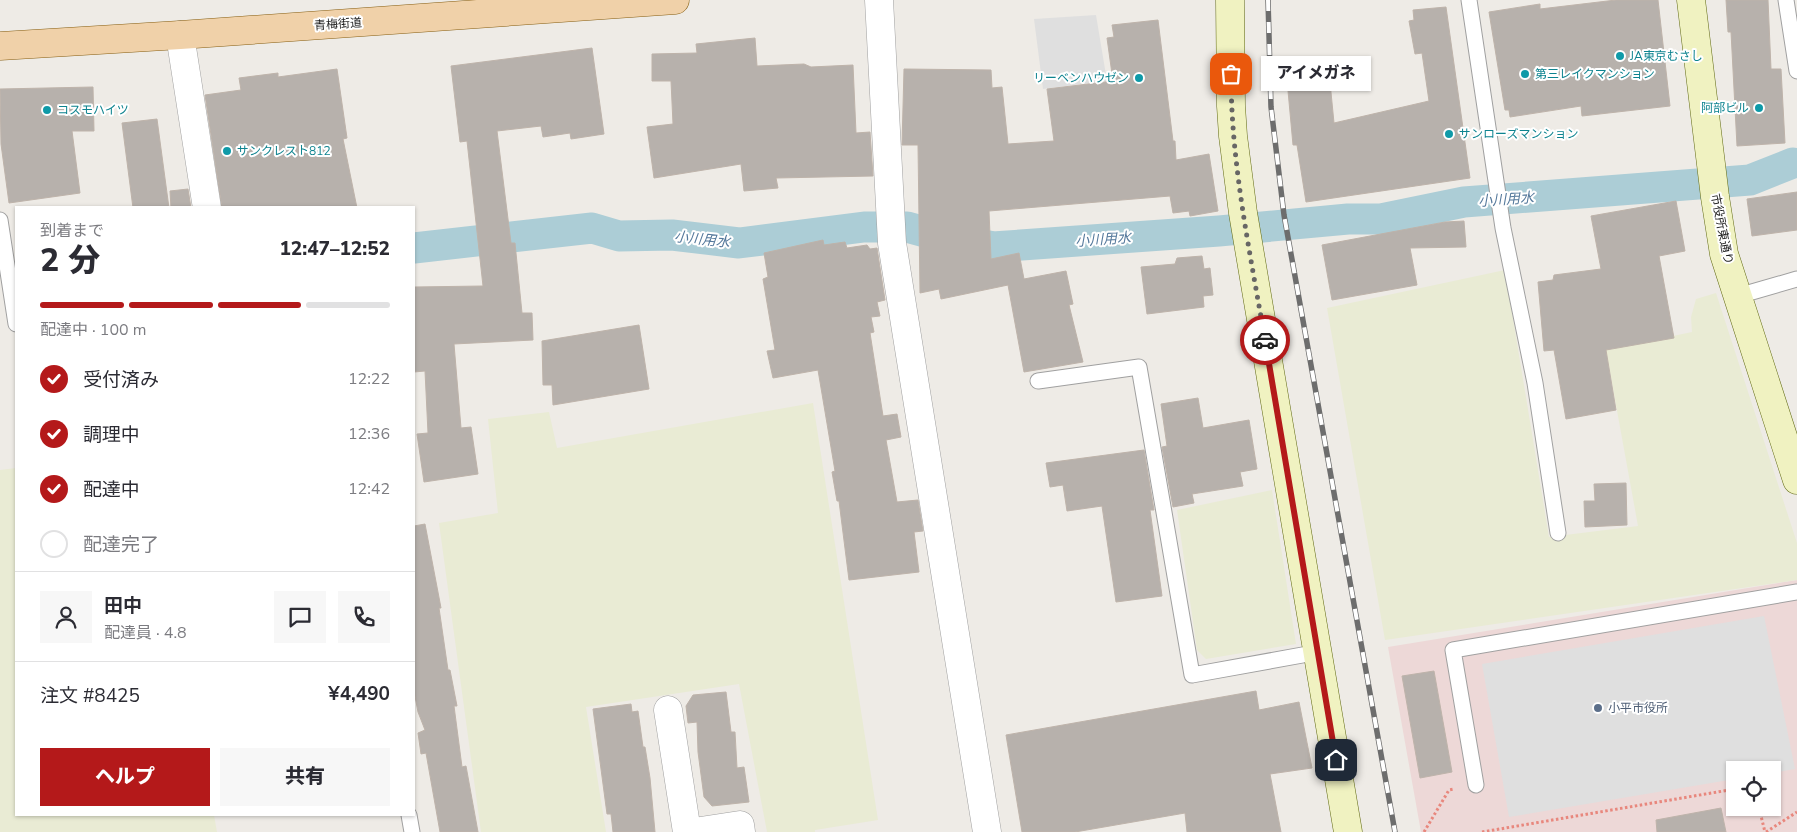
<!DOCTYPE html>
<html lang="ja">
<head>
<meta charset="utf-8">
<style>
	body { margin:0; font-family:"Nunito Sans","Noto Sans JP",sans-serif; background:#f7f7f7; color:#2b2b33; height:100vh; display:flex; flex-direction:column; font-size:19px; white-space:nowrap }
	* { box-sizing:border-box; margin:0 }
	p { font-size:16px; color:#7c7c81 }
	.icon { flex:none; width:28px; height:28px; fill:none; stroke:currentColor; stroke-width:2; stroke-linecap:round; stroke-linejoin:round }
	.map { position:relative; flex:1; overflow:hidden }
	.details { position:absolute; left:15px; top:206px; width:400px; height:610px; display:flex; flex-direction:column; background:#fff; border-radius:0px; box-shadow:0 1px 4px #0004 }
	.details>* { flex:none }
	.buttons { position:absolute; left:1726px; top:761px; display:grid; gap:10px }
	.buttons a { display:grid; place-items:center; width:55px; height:55px; border-radius:0px; background:#fff; box-shadow:0 1px 4px #0004; font-size:25px }
	.pin { position:absolute; display:grid; place-items:center; width:42px; height:42px; color:#fff; margin:-21px; border-radius:10px; box-shadow:0 2px 8px #0006 }
	.courier { position:absolute; display:grid; place-items:center; width:50px; height:50px; margin:-25px; border:4px solid #b4191a; border-radius:50%; background:#fff; color:#222; box-shadow:0 1px 6px #0007 }
	.bubble { position:absolute; height:35px; border-radius:0px; background:#fff; box-shadow:0 1px 4px #0004; font-size:16px; font-weight:800; line-height:35px; text-align:center }
	.head em { font-style:normal; font-weight:800 }
	.head div { display:flex; flex-direction:column-reverse }
	.head { display:flex; align-items:center; justify-content:space-between; height:85px; padding:0 25px }
	h1 { font-size:32px; font-weight:800; line-height:38px }
	.bar { display:grid; grid-template-columns:repeat(4,1fr); gap:8px 5px; align-content:center; height:60px; padding:0 25px }
	.bar i { height:6px; border-radius:4px; background:#e1e1e2 }
	.bar .on { background:#b4191a }
	.bar p { grid-column:span 4 }
	.line { display:flex; align-items:center; gap:12px; padding:0 25px; border-top:1px solid #e1e1e2 }
	.line div { flex:1 }
	.round { display:grid; place-items:center; flex:none; width:52px; height:52px; border-radius:0px; background:#f7f7f7 }
	ol { padding:0 25px; list-style:none }
	li { display:flex; align-items:center; gap:15px; height:55px }
	li p { margin-inline-start:auto }
	li .icon { padding:5px; border-radius:50%; background:#b4191a; color:#fff; stroke-width:4 }
	li:last-child { color:#7c7c81 }
	li i { width:28px; height:28px; border:2px solid #e1e1e2; border-radius:50% }
	.primary-button { display:flex; gap:10px; margin-top:auto; padding:10px 25px }
	.primary-button a { flex:1; height:58px; border-radius:0px; background:#b4191a; color:#fff; font-size:20px; font-weight:800; line-height:58px; text-align:center }
	.primary-button a+a { background:#f7f7f7; color:#2b2b33 }
	.map>svg:first-child { display:block }
	.commercial { fill:#edd8d7; fill-rule:evenodd }
	.farmland { fill:#e9ebd4 }
	.parking { fill:#dfdfdf }
	.lines { fill:none; stroke-linecap:round; stroke-linejoin:round }
	.canal { stroke:#accdd6; stroke-width:31 }
	.building { fill:#b7b1ac; stroke:#beb3aa }
	.lane-casing { stroke:#a0a0a0; stroke-width:17 }
	.street-casing { stroke:#a0a0a0; stroke-width:29 }
	.secondary-casing { stroke:#606913; stroke-width:29 }
	.primary-casing { stroke:#875f13; stroke-width:29 }
	.path { stroke:#e8877d; stroke-width:3; stroke-dasharray:2.5 2.5; stroke-linecap:butt }
	.lane { stroke:#fff; stroke-width:15 }
	.street { stroke:#fff; stroke-width:28 }
	.secondary { stroke:#f0f2c1; stroke-width:28 }
	.primary { stroke:#f0d1a9; stroke-width:28 }
	.rail-casing { stroke:#6d6d6d; stroke-width:5.5 }
	.rail { stroke:#fff; stroke-width:4; stroke-dasharray:11; stroke-linecap:butt }
	.done { stroke:#676665; stroke-width:5; stroke-dasharray:0 9 }
	.route { stroke:#b4191a; stroke-width:6 }
	.culture-dot { fill:#0f9aa8; stroke:#fff; stroke-width:2 }
	.service-dot { fill:#5c6f8a; stroke:#fff; stroke-width:2 }
	.labels { text-anchor:middle; stroke-width:4; stroke-linejoin:round; paint-order:stroke }
	.street-label { font-size:12px; fill:#1f1f1f; stroke:#fff }
	.culture-label { font-size:12px; fill:#0d838f; stroke:#fff; text-anchor:start }
	.service-label { font-size:12px; fill:#4e5e75; stroke:#fff; text-anchor:start }
	.water-label { font-size:14px; font-style:italic; fill:#54789b; stroke:#fff }
</style>
</head>
<body>
<div class="map">
<svg width="1797" height="832" viewBox="0 0 1797 832">
	<rect width="100%" height="100%" fill="#eeebe6"/>
	<path class="commercial" d="M1797,580V832H1421L1388,647ZM1735,770H1772V808H1735Z"/>
	<path class="farmland" d="M1505,270L1549,537L1638,526L1606,350L1692,332L1691,317L1696,299L1716,293L1797,543V580L1385,640L1327,308Z
		M813,403L878,820L815,830V832H767L739,684L586,707L606,832H481L439,523L498,513L488,419L549,412L557,448Z
		M16,468V815H214L217,832H0V470Z
		M1272,490L1296,644L1206,659L1197,650L1177,510Z"/>
	<path class="parking" d="M1096,15L1107,81L1043,89L1034,19Z
		M1764,616L1795,769L1773,773L1772,770H1735V779L1509,817L1482,664Z"/>
	<g class="lines">
		<path class="canal" d="M414,248L592,228L619,236L672,235L739,243L864,227H907L936,235L993,247L1219,231L1348,219H1381L1464,202L1750,180L1793,163"/>
	</g>
	<path class="building" d="M1616,0H1658L1670,106L1582,116L1581,106L1510,117L1509,110H1505L1489,12L1540,4V9Z
		M1726,0H1768L1771,69H1781L1785,143L1737,146L1731,32H1728Z
		M1446,7L1470,178L1306,202L1297,145H1293L1286,69L1324,66V73L1329,72L1334,123L1429,101L1422,53L1415,54L1409,21L1414,20L1413,10Z
		M1158,20L1173,141H1175L1176,160L1209,154L1218,211L1190,216L1189,211L1173,213L1170,196L989,211L991,259L1019,253L1024,279L1066,271L1073,304L1069,305L1083,362L1024,372L1008,285L941,299L939,289L920,293L918,145H902L904,69L991,70L992,88L1002,87L1008,144L1054,141L1047,89L1113,81L1107,38L1114,37L1112,25Z
		M755,38L757,66L804,64L811,67L853,65L856,133L870,132L873,176L776,178L778,188L744,191L741,164L654,178L647,127L673,124L671,81H652V54L697,53L696,44Z
		M592,48L604,134L571,139L570,133L543,137L541,126L497,131L511,243H515L522,313H532L533,340L454,344L461,428L471,427L478,474L424,482L417,434L428,433L425,371L414,372V287L483,286L467,141L460,142L451,66Z
		M337,69L347,138L343,139L357,208H222L205,95L241,90L239,78L278,73V77Z
		M93,87L94,131H72L80,193L9,203L1,144L0,89Z
		M157,119L169,208H133L122,123Z
		M188,189L191,208H171L170,191Z
		M1797,192V230L1752,236L1747,199Z
		M1676,201L1685,251L1659,256L1674,338L1606,350L1616,410L1566,419L1554,350L1544,351L1538,282L1553,280L1554,275L1601,269L1591,216Z
		M1464,221L1466,247L1410,248L1417,285L1332,300L1322,245L1445,222Z
		M823,240L824,245L845,242L847,248L867,245L870,249L877,248L885,300L877,302L880,316L871,317L874,332L870,333L883,416L897,414L901,437L886,440L897,502L918,500L923,531L914,532L919,572L849,580L839,501H837L832,472L835,471L818,370L773,378L767,351L775,350L763,279L768,277L764,253Z
		M1202,256L1204,269L1210,268L1213,295L1203,296L1204,307L1147,314L1141,267L1175,264L1177,258Z
		M639,325L649,389L553,405L552,385H543L542,341Z
		M1198,398L1203,428L1249,420L1257,469L1240,472L1243,486L1192,494L1194,503L1173,507L1162,447L1167,446L1161,404Z
		M1144,450L1154,510H1150L1162,596L1116,602L1102,506L1067,511L1063,485L1050,487L1046,463Z
		M1626,483L1627,525L1585,527L1584,501H1595L1594,484Z
		M425,524L441,608H439L448,670H450L457,706H454L462,767L466,766L478,832H440L426,753L421,754L418,733L425,730L418,712L414,691V526Z
		M1434,671L1452,772L1420,778L1402,676Z
		M1256,691L1259,710L1299,702L1312,768L1270,774L1281,832H1187L1185,813L1075,832H1022L1006,735Z
		M726,692L731,732H735L737,768L744,767L749,802L712,806L704,797L698,752L697,722L688,723L686,706L693,695Z
		M631,704L632,712L638,711L643,747H645L650,778L655,832H613L611,814H607L593,709Z
		M1721,808L1726,832H1657L1656,820Z"/>
	<g class="lines">
		<g class="lane-casing">
			<path id="lane" d="M1469,0L1503,228L1535,383L1558,533
				M1786,0L1797,71
				M0,220L16,324
				M1738,296L1797,279
				M1038,381L1139,367L1192,675L1319,652
				M1476,785L1453,650L1797,592
				M409,815L412,832"/>
		</g>
		<g class="street-casing">
			<path id="street" d="M879,0L892,243L987,832
				M180,35L207,208
				M668,710L687,832
				M694,832L740,825L741,832"/>
		</g>
		<g class="secondary-casing">
			<path id="secondary" d="M1230,0L1231,106L1233,136L1243,213L1348,832
				M1691,0L1715,197L1724,254L1797,480"/>
		</g>
		<g class="primary-casing">
			<path id="primary" d="M0,46L180,35L675,0"/>
		</g>
		<path class="path" d="M1759,808L1765,832
			M1424,832L1449,790L1454,789
			M1482,832L1735,789
			M1766,832L1797,812"/>
		<use href="#lane" class="lane"/>
		<use href="#street" class="street"/>
		<use href="#secondary" class="secondary"/>
		<use href="#primary" class="primary"/>
		<g class="rail-casing">
			<path id="rail" d="M1268,0L1271,107L1284,215L1395,832"/>
		</g>
		<use href="#rail" class="rail"/>
	</g>
	<g class="lines">
		<path class="done" d="M1231,74C1231,164 1250,252 1265,340"/>
		<path class="route" d="M1265,340L1336,760"/>
	</g>
	<g class="culture-dot">
		<circle cx="1620" cy="56" r="5"/>
		<circle cx="1525" cy="74" r="5"/>
		<circle cx="1139" cy="78" r="5"/>
		<circle cx="1759" cy="108" r="5"/>
		<circle cx="47" cy="110" r="5"/>
		<circle cx="1449" cy="134" r="5"/>
		<circle cx="227" cy="151" r="5"/>
	</g>
	<circle class="service-dot" cx="1598" cy="708" r="5"/>
	<g class="labels">
		<g class="street-label">
			<text transform="translate(338 24) rotate(-4)" y="4">青梅街道</text>
			<text transform="translate(1722 229) rotate(79)" y="4">市役所東通り</text>
		</g>
		<g class="culture-label">
			<text x="1630" y="60">JA東京むさし</text>
			<text x="1535" y="78">第三レイクマンション</text>
			<text x="1129" y="82" text-anchor="end">リーベンハウゼン</text>
			<text x="1749" y="112" text-anchor="end">阿部ビル</text>
			<text x="57" y="114">コスモハイツ</text>
			<text x="1459" y="138">サンローズマンション</text>
			<text x="237" y="155">サンクレスト812</text>
		</g>
		<g class="service-label">
			<text x="1608" y="712">小平市役所</text>
		</g>
		<g class="water-label">
			<text transform="translate(1506 199) rotate(-4)" y="5">小川用水</text>
			<text transform="translate(702 239) rotate(6)" y="5">小川用水</text>
			<text transform="translate(1103 239) rotate(-4)" y="5">小川用水</text>
		</g>
	</g>
</svg>
<div class="buttons">
<a><svg class="icon" aria-label="locate" viewBox="0 0 24 24"><circle cx="12" cy="12" r="6"/><path d="M12 2v4M12 18v4M2 12h4M18 12h4"/></svg></a>
</div>
<div class="pin" style="left:1231px;top:74px;background:#ea580c"><svg class="icon" aria-label="bag" viewBox="0 0 24 24"><path d="M5 8h14l-1 12H6zM9 8a3 3 0 0 1 6 0"/></svg></div>
<div class="pin" style="left:1336px;top:760px;background:#1f2937"><svg class="icon" aria-label="home" viewBox="0 0 24 24"><path d="M3 11l9-7 9 7M6 9v11h12V9"/></svg></div>
<div class="courier" style="left:1265px;top:340px"><svg class="icon" aria-label="car" viewBox="0 0 24 24"><path d="M5 17H2v-5l4-1 3-4h7l3 4 3 1v5h-3M9 17h6M6 11h13"/><circle cx="7" cy="17" r="2"/><circle cx="17" cy="17" r="2"/></svg></div>
<div class="bubble" style="left:1261px;top:56px;width:110px">アイメガネ</div>
<section class="details">
<div class="head"><div><h1>2 分</h1><p>到着まで</p></div><em>12:47–12:52</em></div>
<div class="bar"><i class="on"></i><i class="on"></i><i class="on"></i><i></i><p>配達中 · 100 m</p></div>
<ol>
<li><svg class="icon" aria-label="check" viewBox="0 0 24 24"><path d="M5 12l5 5 9-10"/></svg>受付済み<p>12:22</p></li>
<li><svg class="icon" aria-label="check" viewBox="0 0 24 24"><path d="M5 12l5 5 9-10"/></svg>調理中<p>12:36</p></li>
<li><svg class="icon" aria-label="check" viewBox="0 0 24 24"><path d="M5 12l5 5 9-10"/></svg>配達中<p>12:42</p></li>
<li><i></i>配達完了</li>
</ol>
<div class="line" style="height:90px"><a class="round"><svg class="icon" aria-label="person" viewBox="0 0 24 24"><circle cx="12" cy="8" r="4"/><path d="M4 21q1-7 8-7t8 7"/></svg></a><div><b>田中</b><p>配達員 · 4.8</p></div><a class="round"><svg class="icon" aria-label="chat" viewBox="0 0 24 24"><path d="M4 5h16v11H9l-5 4z"/></svg></a><a class="round"><svg class="icon" aria-label="phone" viewBox="0 0 24 24"><path d="M5 4h4l2 5-3 2q2 4 5 5l2-3 5 2v4C11 20 4 13 5 4z"/></svg></a></div>
<div class="line" style="height:65px"><div>注文 #8425</div><b>¥4,490</b></div>
<div class="primary-button"><a>ヘルプ</a><a>共有</a></div>
</section>
</div>
</body>
</html>
